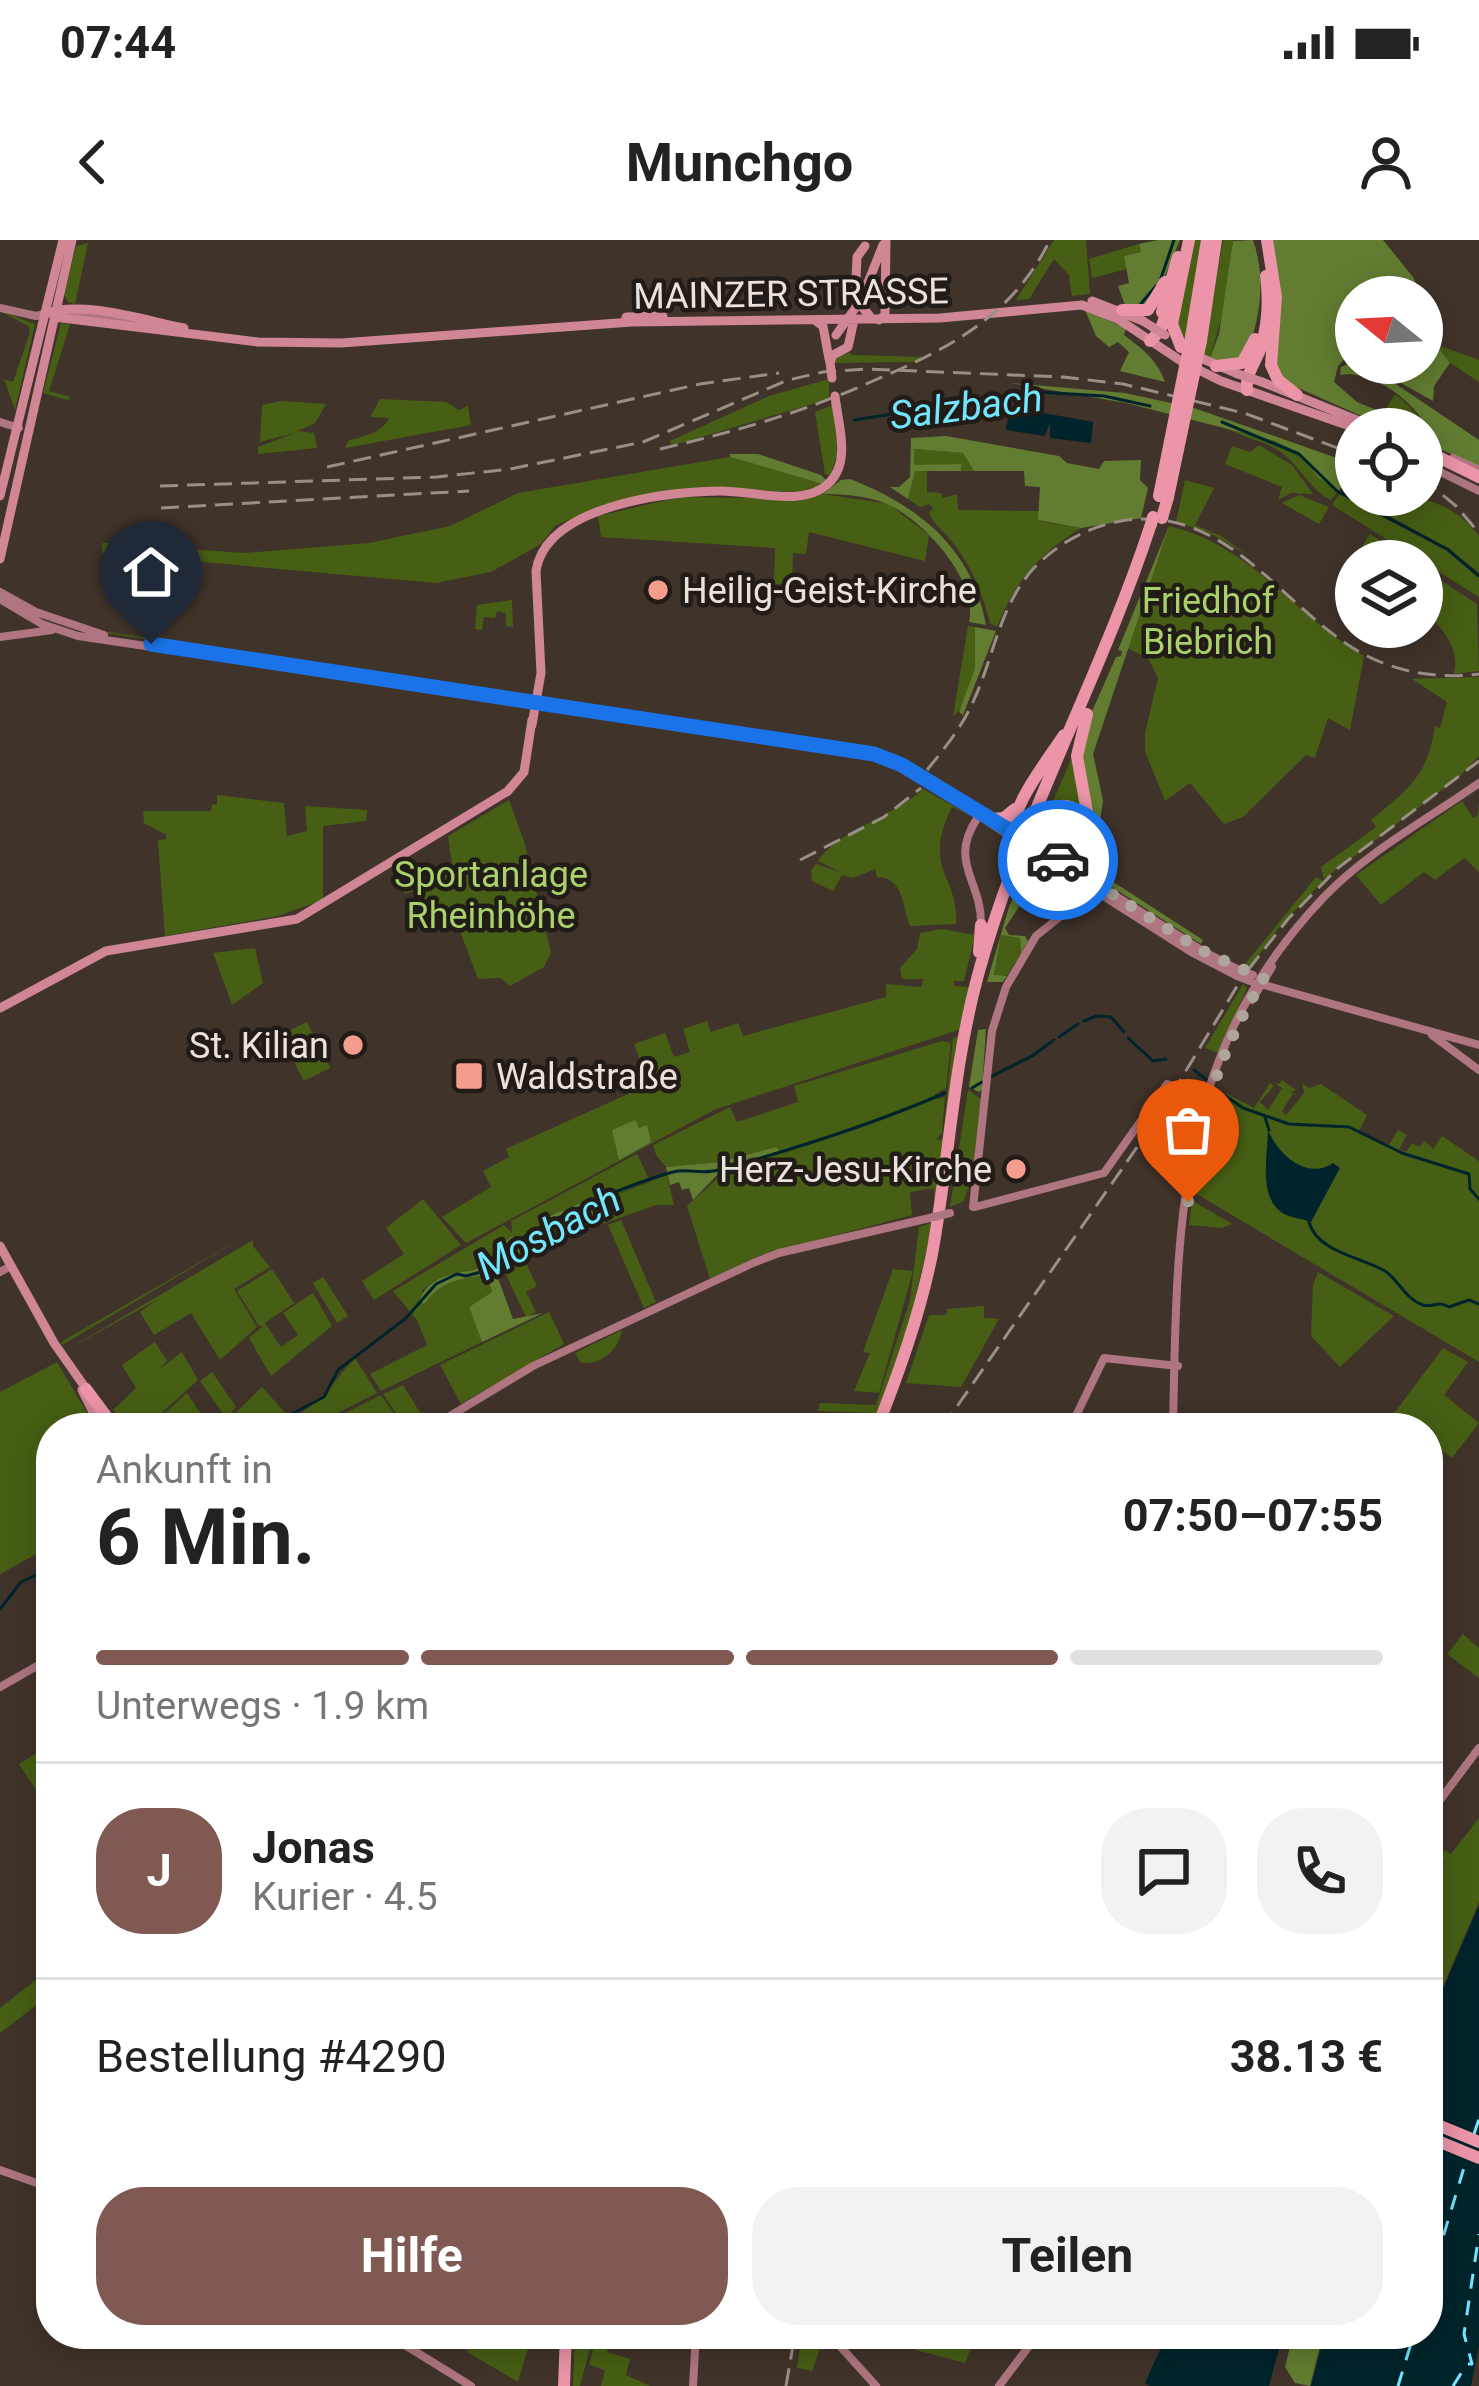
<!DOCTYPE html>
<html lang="de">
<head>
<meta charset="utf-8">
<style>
	body { margin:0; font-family:Roboto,sans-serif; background:#f2f2f2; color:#222; height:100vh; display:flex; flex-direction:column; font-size:45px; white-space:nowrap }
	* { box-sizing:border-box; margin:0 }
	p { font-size:39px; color:#767676 }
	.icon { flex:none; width:66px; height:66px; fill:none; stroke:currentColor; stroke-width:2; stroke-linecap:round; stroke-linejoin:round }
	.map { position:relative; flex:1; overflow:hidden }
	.panel { position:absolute; left:36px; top:1173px; width:1407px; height:936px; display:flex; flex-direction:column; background:#fff; border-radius:48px; box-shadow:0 6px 30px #0003 }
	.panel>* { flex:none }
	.needle { width:78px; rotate:288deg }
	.fabs { position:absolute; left:1335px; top:36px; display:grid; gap:24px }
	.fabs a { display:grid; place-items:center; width:108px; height:108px; border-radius:50%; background:#fff; box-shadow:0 6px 30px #0003; font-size:60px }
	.pin { position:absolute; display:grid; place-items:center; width:102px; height:102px; color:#fff; margin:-123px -51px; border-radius:50% 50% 50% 0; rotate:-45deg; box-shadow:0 0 12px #0007 }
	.pin .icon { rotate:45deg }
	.courier { position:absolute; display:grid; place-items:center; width:120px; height:120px; margin:-60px; border:9px solid #1a73e8; border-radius:50%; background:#fff; color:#222; box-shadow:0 3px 15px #0007 }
	.overview em { font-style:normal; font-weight:700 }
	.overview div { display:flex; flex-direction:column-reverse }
	.overview { display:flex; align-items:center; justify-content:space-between; height:204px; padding:0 60px }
	h1 { font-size:78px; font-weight:700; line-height:90px }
	.bar { display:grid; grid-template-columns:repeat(4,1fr); gap:18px 12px; align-content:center; height:144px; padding:0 60px }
	.bar i { height:15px; border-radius:9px; background:#e0e0e0 }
	.bar .current { background:#805952 }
	.bar p { grid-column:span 4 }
	.line { display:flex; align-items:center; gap:30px; padding:0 60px; border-top:3px solid #e0e0e0 }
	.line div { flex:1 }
	.round { display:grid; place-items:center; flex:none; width:126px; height:126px; border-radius:48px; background:#f2f2f2 }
	.button { display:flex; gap:24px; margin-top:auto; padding:24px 60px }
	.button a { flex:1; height:138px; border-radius:48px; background:#805952; color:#fff; font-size:48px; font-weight:700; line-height:138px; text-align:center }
	.button a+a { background:#f2f2f2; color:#222 }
	.status { display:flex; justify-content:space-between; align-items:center; height:84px; padding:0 60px; background:#fff; direction:ltr }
	.status svg { height:33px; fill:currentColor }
	header { display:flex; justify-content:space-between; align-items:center; height:156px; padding:0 60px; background:#fff; font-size:54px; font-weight:700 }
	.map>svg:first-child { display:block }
	.green { fill:#475f14 }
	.forest { fill:#627d31 }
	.water { fill:#00242b }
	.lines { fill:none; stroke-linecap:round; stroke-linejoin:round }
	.stream { stroke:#00242b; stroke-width:3 }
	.ferry { stroke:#71e6fd; stroke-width:3; stroke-dasharray:15 12; stroke-linecap:butt }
	.secondary { stroke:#af7681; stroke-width:8 }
	.primary { stroke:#d08695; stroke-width:9 }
	.highway { stroke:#ed95a8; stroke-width:12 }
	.rail { stroke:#998f87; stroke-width:3; stroke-dasharray:18 9; stroke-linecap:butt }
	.secondary-bridge { stroke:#af7681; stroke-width:8 }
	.primary-bridge { stroke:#d08695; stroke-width:9 }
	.highway-bridge { stroke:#ed95a8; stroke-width:12 }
	.done { stroke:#aea59d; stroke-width:12; stroke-dasharray:0 21.6 }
	.route { stroke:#1a73e8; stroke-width:15 }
	.poi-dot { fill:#f49d8d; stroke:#221c18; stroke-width:4.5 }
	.labels { text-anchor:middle; stroke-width:9; stroke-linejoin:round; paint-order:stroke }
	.street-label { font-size:36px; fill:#eae2db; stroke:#221c18 }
	.poi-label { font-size:36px; fill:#eae2db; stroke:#221c18; text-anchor:start }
	.park-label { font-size:36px; fill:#aad06a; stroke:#221c18 }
	.water-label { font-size:39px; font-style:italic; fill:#71e6fd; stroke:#221c18 }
</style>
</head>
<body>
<div class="status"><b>07:44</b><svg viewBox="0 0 49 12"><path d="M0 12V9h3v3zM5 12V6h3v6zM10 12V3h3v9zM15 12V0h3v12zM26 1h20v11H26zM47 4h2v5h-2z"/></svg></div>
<header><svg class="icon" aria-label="back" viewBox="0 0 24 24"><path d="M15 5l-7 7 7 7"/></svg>Munchgo<svg class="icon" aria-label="person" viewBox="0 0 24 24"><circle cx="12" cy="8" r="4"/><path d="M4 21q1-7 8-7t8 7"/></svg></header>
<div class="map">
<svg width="1479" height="2146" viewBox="0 0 1479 2146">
	<rect width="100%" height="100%" fill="#40332a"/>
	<path class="green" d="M1054,0H1086L1090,54L1072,56L1069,35L1054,19L1029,59L1016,60Z
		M1192,0H1202L1185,105L1175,84Z
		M1223,0H1233L1223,72L1210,118L1204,114Z
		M88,3L75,64L68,62L64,54L76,6Z
		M1139,4L1141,12L1124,16L1127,29L1092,38L1089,19Z
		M0,71L35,84L15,170L4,139L13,142L30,93L28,86Z
		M61,83L70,84L49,151L71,157L67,160L43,153Z
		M1435,104L1479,120V142L1446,120Z
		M851,112V115L926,117L913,122L835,123V118Z
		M829,139V159L671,206L670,201L769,156Z
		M1395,154C1410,166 1431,186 1434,206L1422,201V189H1392L1377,183Z
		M380,159L446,162L459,170L468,166L471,185L345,208L349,200C362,198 384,191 389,178L370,177Z
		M281,161L326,164L315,183L298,191L314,193L317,208L258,214V207L295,193L260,202L262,165Z
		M833,165L839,210L830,236L825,234L815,172Z
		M1229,189C1250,195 1277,198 1295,211C1310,222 1323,239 1339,251L1331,260C1312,252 1300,226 1282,213C1266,201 1243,198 1229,189Z
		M1259,205L1292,225L1313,254L1291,253L1278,260L1282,247L1225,224L1232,206L1250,212Z
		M914,209L963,213L974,231H961L960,224L914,226Z
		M730,217L823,244L804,251L787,252L713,247L602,265L555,286L541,304L491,332L436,343L102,313V303H107L244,313L369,303L450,286L518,253Z
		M915,231H927V252L941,253L943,258L957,254L958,270L1039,271V281L1081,288C1039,314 1015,341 997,387L990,383C982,352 973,329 953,303C945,292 935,286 929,273L933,268L929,264L920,267L908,259Z
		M1356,231V255C1406,255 1445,253 1479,296V333L1451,310L1344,251Z
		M1185,240L1214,248L1195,285L1221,296L1247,315L1210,293L1176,282Z
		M823,254L889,264L929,295L925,321L809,292L806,314L793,313L792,345L774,344L775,308L601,297L598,276L680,257L807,259Z
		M1339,254L1449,312L1479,337V357L1332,265Z
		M1299,255L1329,267L1319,284L1282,263Z
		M1169,286C1253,306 1292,374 1364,416L1350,490L1328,478L1315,518L1306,515L1243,577L1224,584L1190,543L1165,561L1145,511V493L1158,438L1148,418L1127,408Z
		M1370,294L1411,321H1356V324L1352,322Z
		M1422,328L1477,364L1479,431L1454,434C1461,409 1441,385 1422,370Z
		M512,360L513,387L506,386V373L497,371L495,378L484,377L482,390L475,389L477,365Z
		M968,386L975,387C979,417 976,454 953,477Z
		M109,392L350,428V430L107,393Z
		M1479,437V516L1459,537L1324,639L1321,627L1376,587L1371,580C1408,550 1428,535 1435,486L1440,488L1447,462L1412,439Z
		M1077,506L1085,596L1065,616L1037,598Z
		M923,549L971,576L952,567C921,630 959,634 956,684L910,686C902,665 904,638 877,637L875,629L853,638L842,635L833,651L812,641L811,630L816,624L842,633L818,621C837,590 894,577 923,549Z
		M217,555L284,563L287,596L307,591L305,566L367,570L366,581L323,586V660L278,676L165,696L158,600L166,599V595L144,583L143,571H211L212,565L217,564Z
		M509,560L525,604L551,713L544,727L510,746L501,738L478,739L457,683L439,691L418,649L405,654L397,637L413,629L422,647L453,631L448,596Z
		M1462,561L1473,578L1478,575L1479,562V632L1464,618L1435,640L1424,632L1381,665L1356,635Z
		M1316,637L1323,641L1280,686L1248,730L1242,728Z
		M941,689L975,695L964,741H954V746L970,747L961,789L714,870L466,1003L442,977L491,947L483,931L509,917L506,909L628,854L621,836L643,828L634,804L665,793L674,817L690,812L683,789L707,781L711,792L738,783L743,796L886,757V744L921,747L924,739H902L900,728L917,709L920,693Z
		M1001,695L1020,698L1021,713L1007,736H994Z
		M255,708L263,743L232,765L213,713Z
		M1243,744L1247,748L1219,813L1205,808Z
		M307,782L330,828L304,841L280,795Z
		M960,796L935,971L934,948L910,952L912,975L758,1016L710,1039L687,966L720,936L734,933V926L780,912L776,907L720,922L666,927L656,915L653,905L730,867L737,882L798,862L794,846L942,801L951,803L946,848L934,855L937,859L945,857L942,893L936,899L941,900L943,896L953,798Z
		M1282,840L1296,850L1290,853L1297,854L1292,855L1282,871L1286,875L1304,853L1302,843L1309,848L1321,844L1367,875L1358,893L1389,905L1398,890L1407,895L1399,909L1406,912L1412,903L1419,907L1425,901L1433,909L1442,896L1479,921V1122L1195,953L1204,901L1193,952L1191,950L1211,860V874L1226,853L1254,868L1270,843L1274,846L1260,862L1268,870L1282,848L1274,843L1279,844Z
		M968,850L981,859L974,927L964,961L950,967Z
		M637,914L649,939L618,954L667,935L674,965H656L521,1013L537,1046L526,1052L536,1072L526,1077L500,1022L521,1011L514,996L498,1006L497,1015C489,1020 478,1030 469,1031C448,1035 440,1034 422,1051L424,1063C443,1040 459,1039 487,1035L492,1052L469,1067L482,1102L381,1151L370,1134L427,1105L417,1080L393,1051L504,985L512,993L511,981Z
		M423,959L461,1005L374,1060L362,1041L404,1014L386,988Z
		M1192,961H1193L1232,984L1222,988L1189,985Z
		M621,980L656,1062L644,1068L608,985Z
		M933,982L910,1081L872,1188H867L872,1173L818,1171L820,1163L876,1165L910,1060L919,987Z
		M249,994L62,1105L61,1102Z
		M253,1000V1006L270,1027L234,1049L257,1087L220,1120L191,1073L154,1095L140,1072L158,1059L65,1111Z
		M272,1029L294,1063L265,1083L281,1107L298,1095L283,1073L313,1053L332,1086L271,1136L249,1098L263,1086H259L237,1051Z
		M893,1029L913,1031L879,1153L854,1151L870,1113L863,1112Z
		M1318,1032L1394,1076L1340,1127L1311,1096L1313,1045Z
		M323,1037L348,1076L337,1083L313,1043Z
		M984,1066V1078L999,1079L961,1147L906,1143L929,1075H946L947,1069Z
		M549,1072L564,1104L461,1164L440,1125Z
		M622,1090C619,1109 601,1127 580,1122L575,1113Z
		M155,1102L167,1121L158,1130L182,1112L198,1140L145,1188H135L122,1175L132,1188H128L113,1170L136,1148L122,1125Z
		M1443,1108L1468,1122L1444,1155L1479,1183L1452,1218L1428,1199V1188H1383Z
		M355,1118L377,1153L308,1188L303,1171C327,1158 336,1137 355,1118Z
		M57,1122L96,1188H51V1306L0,1334V1152Z
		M212,1132L236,1167L226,1178L200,1141Z
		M403,1145L428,1185L406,1188L383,1154Z
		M262,1147L290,1178L293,1188H220Z
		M187,1153L210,1188H148Z
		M381,1155L401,1184L396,1188H349L341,1175Z
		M1463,1394L1479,1408V1438L1447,1414Z
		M51,1504V1555L42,1559L19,1524Z
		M1479,1578V1662L1428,1781V1645L1448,1618L1428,1641V1630L1445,1610L1451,1614Z
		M51,1728V1754L0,1793V1768Z
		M472,2094H532L518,2142L467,2112Z
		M575,2094H594L580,2146H573Z
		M597,2094H612L607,2112L630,2119L626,2135L650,2146H601L605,2130L589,2125Z
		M802,2094L825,2095L812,2131L797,2128Z
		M919,2094H977L965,2123L912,2109Z"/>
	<path class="forest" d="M1158,0H1180L1158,52L1147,66L1125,65L1118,46L1129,43L1124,16L1141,12L1139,4Z
		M1253,0C1266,37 1261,80 1245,116L1228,123L1210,118L1219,94L1233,1Z
		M1270,0H1383L1413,37L1435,83V104L1450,123L1434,146L1433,161L1365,123H1422V57H1356V119L1348,115L1338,126L1334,142L1357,162L1384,173L1377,183L1285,142L1276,128Z
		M1085,70L1126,88L1124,95C1142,108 1158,121 1165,142L1120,131L1129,112L1118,102L1109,107L1096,96Z
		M1355,121L1378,132L1479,200V227L1434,206C1429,171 1375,128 1340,135L1341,127Z
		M1010,143L1125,153L1194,168L1354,224L1339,251L1318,237L1299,213L1275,201L1126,163Z
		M946,196L1059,216L1067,223L1099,229L1104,221L1141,220L1140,240L1148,248L1141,278L1081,288L1038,280L1040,247L1025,246L1024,231H974L963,213L914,209V225L961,224V231H915L908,259L890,247H899L910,237L911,198Z
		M730,214H758L821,235L826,240L823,244L730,217Z
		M850,239C919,266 972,308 986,385L969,382C979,341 924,281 889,265C871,256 842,254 823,254L841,240Z
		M1169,286L1093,514L1103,560L1099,590L1084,623L1203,700L1201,704L1087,631L1081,623L1088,596L1080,524L1086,485L1116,417L1121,416L1122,411L1118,410Z
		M975,387L996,391L963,475L959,472L975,429Z
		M1029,617L1045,628L1005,688L1009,695L1025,696L1028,701L1021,713L1020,698L1001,695L994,735L1007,736L1003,742H987L1008,670Z
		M986,789L982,850L979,852L969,847L978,790Z
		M635,880L639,888L647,885L651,902L619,920L612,890Z
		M776,907L781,912L719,933L693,960L689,948L682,950L679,942L670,945L666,927L720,922Z
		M601,955L599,964L543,990L541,986L552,975Z
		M513,996L520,1012L502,1019L495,1030L513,1079L543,1073L482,1102L469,1067L492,1052L487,1035C460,1039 442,1040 424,1064L419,1061C428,1038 448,1034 469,1031C478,1030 489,1021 496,1016L498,1006Z
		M1293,2094H1323L1310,2146L1295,2143L1285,2127Z"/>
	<path class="water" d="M1010,167L1093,182L1091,203L1050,198V183L1045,196L1006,190Z
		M1268,890C1278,914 1306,941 1333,923L1340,928L1311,982C1304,979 1292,978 1284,974C1257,958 1268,915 1268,890Z
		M1479,1665V2106L1471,2146H1311L1325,2094H1428V1784Z
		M1167,2094H1283L1269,2146H1150L1145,2143Z"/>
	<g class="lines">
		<path class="stream" d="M1161,38L1174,0
			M1139,66L1156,46
			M854,180L1037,152L1104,156L1150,166
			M1222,182L1299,214L1337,251L1447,309L1479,336
			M1084,781L1096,776L1111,777L1124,792
			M1059,797L1078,784
			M1128,798L1153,821L1166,819
			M1194,830L1207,840
			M992,836L1032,816L1054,800
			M972,848L982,842
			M1224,855L1243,868L1289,884L1349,887L1402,913L1469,934L1470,949L1479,959
			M1265,877L1269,890
			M1309,982C1317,1012 1361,1017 1385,1031C1398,1039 1405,1059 1423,1065C1435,1068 1437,1060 1449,1067L1469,1060L1479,1064
			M265,1188L324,1157L338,1130L406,1078L436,1044L457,1034L466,1036L492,1029L493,1021C523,988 628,944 673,932C688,928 702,935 718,930C795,909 871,885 945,853
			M0,1369L21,1342L51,1328"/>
		<path class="ferry" d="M1474,1894L1479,1879
			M1428,2047L1466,1921
			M1398,2146L1414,2094
			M1453,2146L1467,2124H1472L1464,2094L1479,1994"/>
		<path class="secondary" d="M0,68L36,76L45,74
			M67,74L143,84
			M0,182L19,188
			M1453,218L1479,230
			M1422,223L1479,251
			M0,352L36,372L104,395
			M0,359L42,384L78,396L874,514L914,532
			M0,397L52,390
			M930,542L1014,599
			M970,565L1014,592
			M978,577C947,623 982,639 981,685
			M1040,608L1201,710L1241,731
			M1037,614L1191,712L1237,736
			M1257,743L1479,805
			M1252,760L1272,727
			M1432,795L1479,830
			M1190,851L1184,875L1198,881
			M1193,929L1205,874
			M973,967L992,791L1006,747L1036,696L1077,663L1088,646
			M975,967L1104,933L1167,844L1205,857
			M0,1032L11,1026
			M430,1188L533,1126L753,1023L779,1013L934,977
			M1070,1188L1104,1118L1178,1126
			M1173,1188C1177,985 1175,813 1324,657C1368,611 1428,579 1479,543
			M0,1447L51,1418
			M1428,1576L1479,1508
			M0,1930L51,1948
			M387,2094L471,2146
			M829,2094L876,2146
			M693,2146L696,2094
			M999,2146L1038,2094"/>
		<path class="primary" d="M865,6L857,17L855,59L869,75
			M861,60L883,5
			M1092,61L1143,81
			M45,74C80,59 147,81 184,88
			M54,77L258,102L341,103L632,82L940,78L1082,65L1118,79L1181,121L1221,141L1358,189
			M626,77L663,76
			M879,80L885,75L886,0
			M816,81L823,86L829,119
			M1194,115L1238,134
			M830,122L833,115L848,107L854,80
			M1262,142L1379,189
			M0,256L63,0
			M0,319L72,0
			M532,485L541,433L536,331C546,266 665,252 719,251C751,250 802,268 828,244C850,224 840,190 836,164
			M507,552L524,532L532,480
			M0,768L106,711L297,679L508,551
			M0,1006L54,1103L87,1150
			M82,1150L101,1188"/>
		<path class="highway" d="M1267,0L1276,57L1271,125L1278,140L1297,155
			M1122,70H1148L1165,42
			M1162,72L1178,17
			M1191,97L1207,0
			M1150,101L1160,91L1169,66
			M1201,101L1216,0
			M1181,107L1172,84L1189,0
			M1216,126L1242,123L1255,99
			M1247,150C1245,133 1257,121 1262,104C1268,82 1269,59 1266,36
			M1422,209L1479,237
			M1162,278L1168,257
			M994,579L1004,578L1015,569
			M1039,583C1051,569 1061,559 1078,571L1084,586
			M1014,599C1006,571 1048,520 1064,495
			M1056,619L1068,617L1077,609
			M1070,628L1089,583L1077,516L1087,474
			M979,712L981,685
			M86,1149L115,1188
			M877,1188C899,1132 920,1074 932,1014C949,922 953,826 978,735C1020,580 1101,437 1151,284
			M1428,1881L1479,1902
			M1428,1897L1479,1918
			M564,2146L566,2094"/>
		<path class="rail" d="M660,209C734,192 804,172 873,141C948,109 1012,77 1050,0
			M327,227L700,144L779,133
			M1422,238L1456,266L1479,293
			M160,246L437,237L510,229L643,202L788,140L823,132L866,129L1063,137L1123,144L1244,173L1356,215
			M161,268L469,251
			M927,530C944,509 962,487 973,462C994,417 999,367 1033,329C1057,304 1087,287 1121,281C1228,263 1282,369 1363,414C1399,433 1439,439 1479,434
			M800,620L884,577L921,548
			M1248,730L1288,679L1338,628L1479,521
			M942,1188L1158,877L1239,743
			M786,2146L795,2094"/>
		<path class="secondary-bridge" d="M914,532L930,542
			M1018,594L1040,608
			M1015,600L1037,614
			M1241,731L1253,735
			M1237,736L1250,741
			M934,977L950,973"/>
		<path class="primary-bridge" d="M1143,81L1165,95
			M836,95L861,60
			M830,122L832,138
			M1238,134L1262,142
			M835,156L836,164"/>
		<path class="highway-bridge" d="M1159,256L1191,97
			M1168,257L1201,101
			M1151,284L1153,277"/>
	</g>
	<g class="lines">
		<path class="done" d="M1058,620L1201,710L1264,739C1221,805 1197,884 1188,962"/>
		<path class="route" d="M151,404L874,514L902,525L1058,620"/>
	</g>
	<g class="poi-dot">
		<circle cx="658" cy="350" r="12"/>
		<circle cx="353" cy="805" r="12"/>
		<rect x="454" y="821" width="30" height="30" rx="6"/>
		<circle cx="1016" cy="929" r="12"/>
	</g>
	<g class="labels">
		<g class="street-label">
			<text transform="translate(791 53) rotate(-1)" y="13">MAINZER STRASSE</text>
		</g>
		<g class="poi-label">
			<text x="682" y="363">Heilig-Geist-Kirche</text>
			<text x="329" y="818" text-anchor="end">St. Kilian</text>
			<text x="496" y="849">Waldstraße</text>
			<text x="992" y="942" text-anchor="end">Herz-Jesu-Kirche</text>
		</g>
		<g class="park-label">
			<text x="1208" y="373">Friedhof<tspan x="1208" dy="41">Biebrich</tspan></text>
			<text x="491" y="647">Sportanlage<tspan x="491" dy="41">Rheinhöhe</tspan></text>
		</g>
		<g class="water-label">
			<text transform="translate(966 166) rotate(-7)" y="14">Salzbach</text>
			<text transform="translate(548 992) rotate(-28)" y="14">Mosbach</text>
		</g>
	</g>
</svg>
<div class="fabs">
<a><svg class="needle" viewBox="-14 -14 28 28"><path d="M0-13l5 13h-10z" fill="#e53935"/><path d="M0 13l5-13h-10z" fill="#767676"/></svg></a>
<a><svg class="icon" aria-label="locate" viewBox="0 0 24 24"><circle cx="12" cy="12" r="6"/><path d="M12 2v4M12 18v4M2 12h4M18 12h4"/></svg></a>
<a><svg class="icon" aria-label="layers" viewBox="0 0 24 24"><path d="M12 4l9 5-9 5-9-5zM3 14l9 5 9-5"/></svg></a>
</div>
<div class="pin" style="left:1188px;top:962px;background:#ea580c"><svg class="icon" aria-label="bag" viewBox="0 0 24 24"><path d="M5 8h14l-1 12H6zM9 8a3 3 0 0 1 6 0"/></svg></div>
<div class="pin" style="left:151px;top:404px;background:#1f2937"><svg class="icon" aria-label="home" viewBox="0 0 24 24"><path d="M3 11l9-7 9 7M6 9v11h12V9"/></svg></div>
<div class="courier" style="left:1058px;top:620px"><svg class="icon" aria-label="car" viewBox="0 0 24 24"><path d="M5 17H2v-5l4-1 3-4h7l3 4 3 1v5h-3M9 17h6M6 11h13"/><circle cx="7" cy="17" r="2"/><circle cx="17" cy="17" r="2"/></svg></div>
<section class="panel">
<div class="overview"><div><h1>6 Min.</h1><p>Ankunft in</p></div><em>07:50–07:55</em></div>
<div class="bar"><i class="current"></i><i class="current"></i><i class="current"></i><i></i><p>Unterwegs · 1.9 km</p></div>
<div class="line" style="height:216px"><b class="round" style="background:#805952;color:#fff">J</b><div><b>Jonas</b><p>Kurier · 4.5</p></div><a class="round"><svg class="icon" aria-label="chat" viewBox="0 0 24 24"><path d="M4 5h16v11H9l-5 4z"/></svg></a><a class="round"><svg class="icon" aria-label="phone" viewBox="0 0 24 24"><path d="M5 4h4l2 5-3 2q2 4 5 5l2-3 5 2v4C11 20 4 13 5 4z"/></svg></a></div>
<div class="line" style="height:156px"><div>Bestellung #4290</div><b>38.13 €</b></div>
<div class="button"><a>Hilfe</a><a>Teilen</a></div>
</section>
</div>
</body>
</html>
